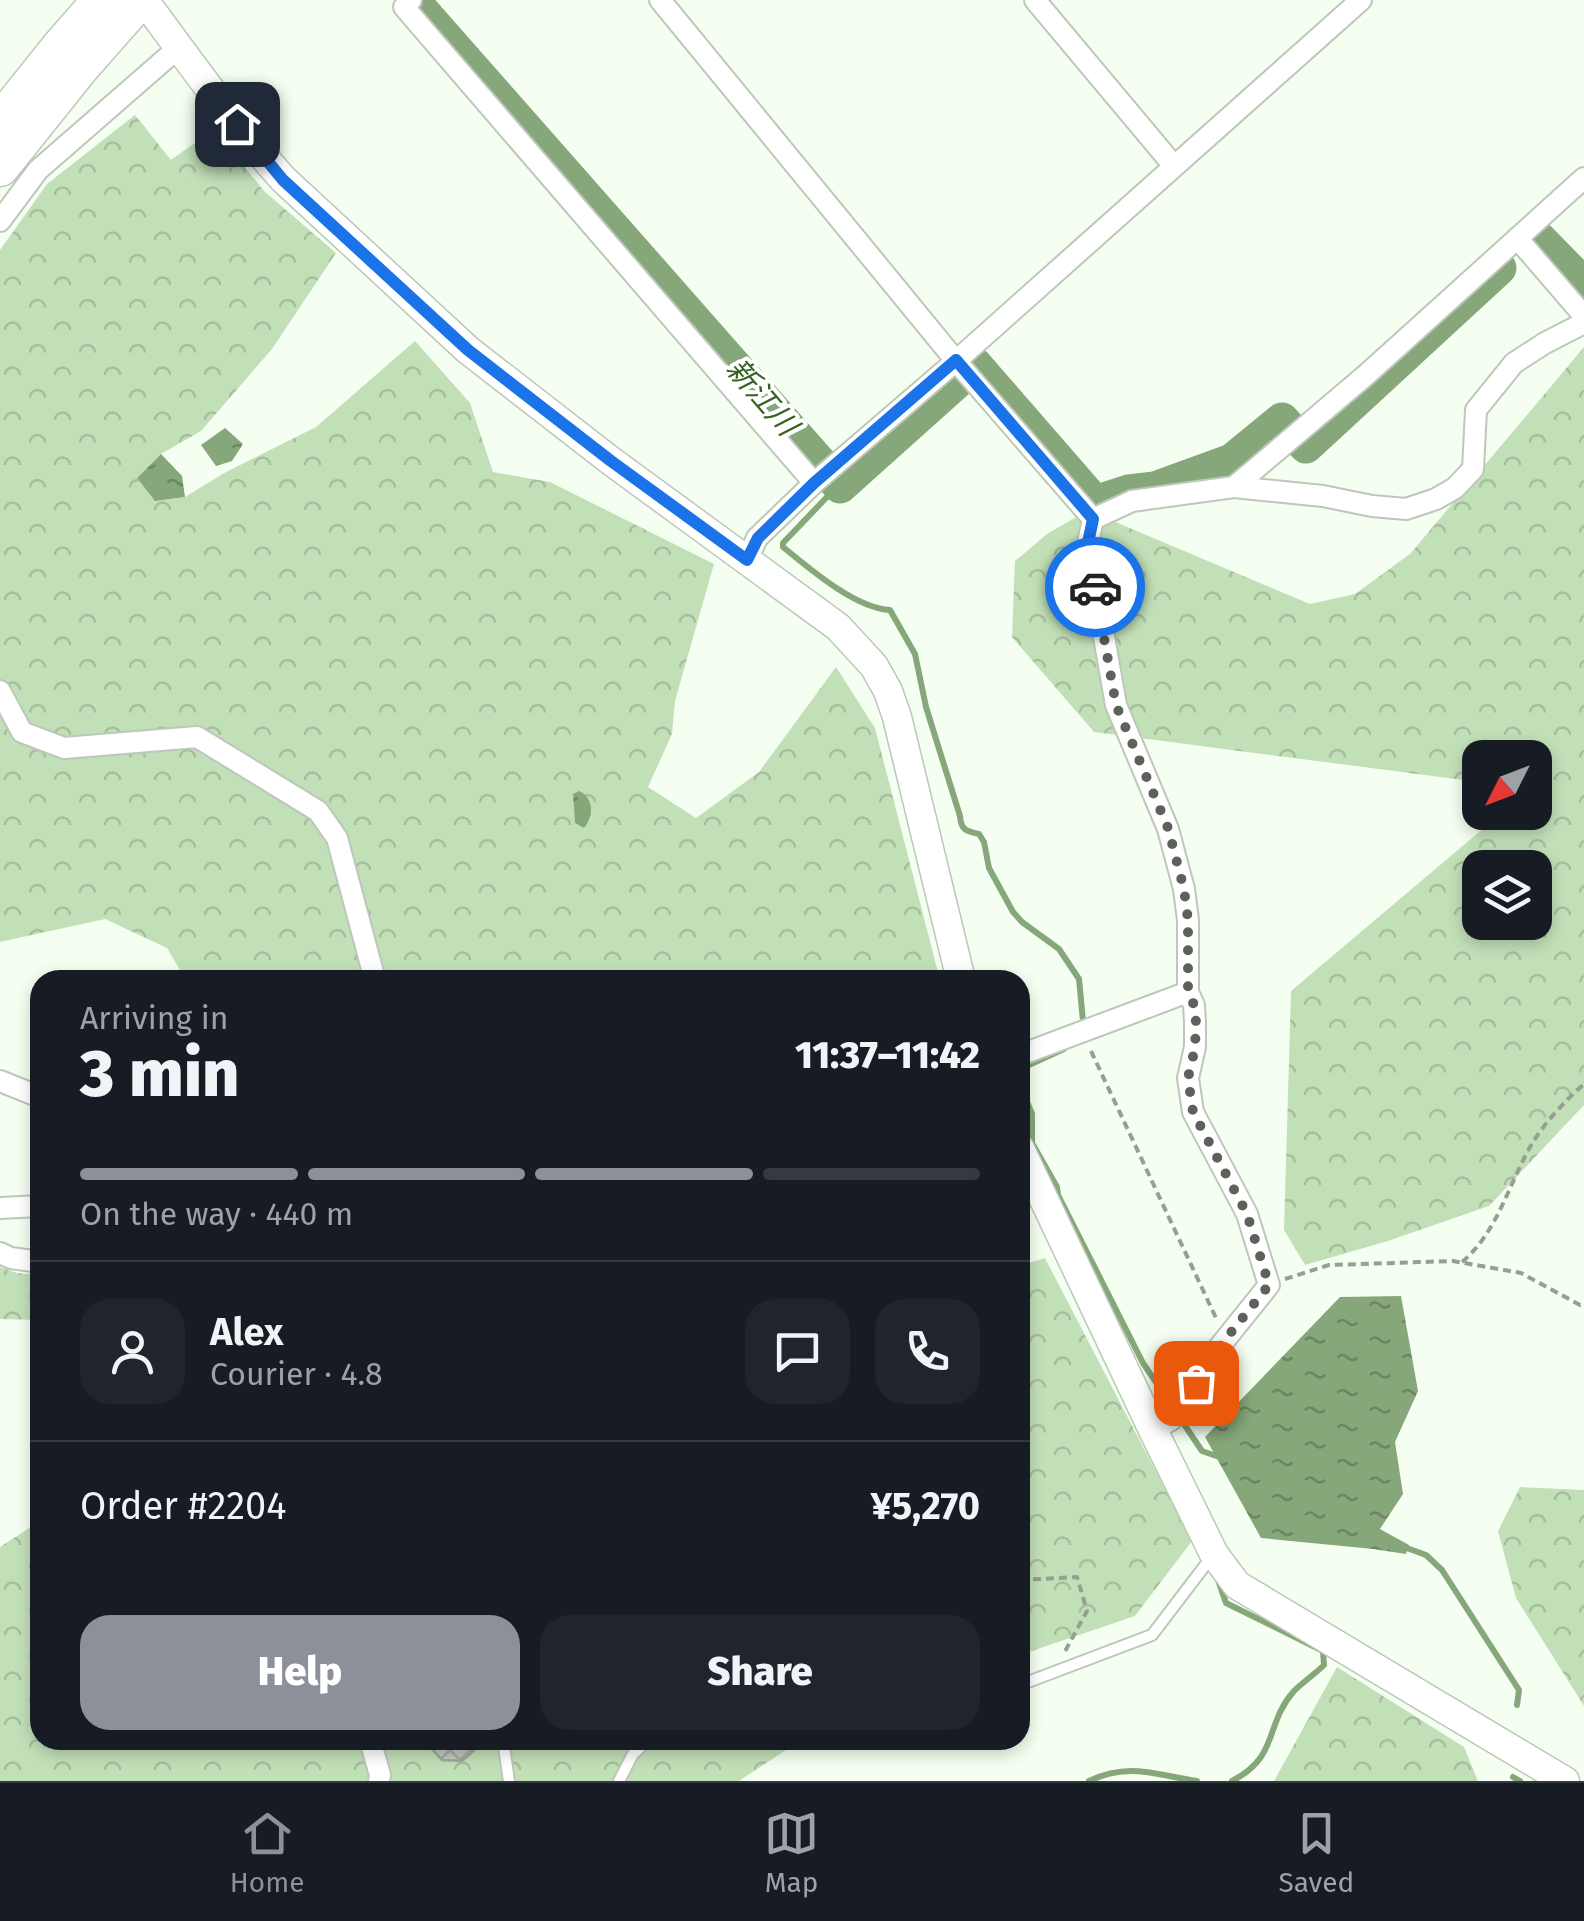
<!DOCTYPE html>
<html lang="en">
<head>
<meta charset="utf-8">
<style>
	body { margin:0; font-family:"Fira Sans","Noto Sans JP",sans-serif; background:#20242c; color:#f1f3f6; height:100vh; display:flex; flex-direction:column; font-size:38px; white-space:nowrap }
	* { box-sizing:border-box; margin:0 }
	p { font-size:32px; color:#9ea1a6 }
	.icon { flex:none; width:55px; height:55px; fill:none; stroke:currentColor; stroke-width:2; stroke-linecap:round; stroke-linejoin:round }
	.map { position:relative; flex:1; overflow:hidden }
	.drawer { position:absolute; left:30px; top:970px; width:1000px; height:780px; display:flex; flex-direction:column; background:#171b24; border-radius:30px; box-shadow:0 5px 15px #0003 }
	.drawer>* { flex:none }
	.needle { width:65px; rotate:228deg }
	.tools { position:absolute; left:1462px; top:740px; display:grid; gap:20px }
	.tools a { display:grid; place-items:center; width:90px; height:90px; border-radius:20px; background:#171b24; box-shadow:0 5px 15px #0003; font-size:50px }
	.pin { position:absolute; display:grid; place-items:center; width:85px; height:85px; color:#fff; margin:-42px; border-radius:20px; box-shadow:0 5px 15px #0006 }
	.courier { position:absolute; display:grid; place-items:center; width:100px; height:100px; margin:-50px; border:8px solid #1a73e8; border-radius:50%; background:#fff; color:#222; box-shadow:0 2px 12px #0007 }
	.head em { font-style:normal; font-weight:800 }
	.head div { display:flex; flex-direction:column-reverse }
	.head { display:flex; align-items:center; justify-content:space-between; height:170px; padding:0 50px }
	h1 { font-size:65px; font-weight:800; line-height:75px }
	.bar { display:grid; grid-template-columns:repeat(4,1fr); gap:15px 10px; align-content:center; height:120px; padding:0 50px }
	.bar i { height:12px; border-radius:8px; background:#363941 }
	.bar .on { background:#8c9099 }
	.bar p { grid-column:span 4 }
	.line { display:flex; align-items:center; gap:25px; padding:0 50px; border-top:2px solid #363941 }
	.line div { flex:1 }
	.round { display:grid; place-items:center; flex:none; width:105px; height:105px; border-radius:30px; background:#20242c }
	.button { display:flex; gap:20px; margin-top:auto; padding:20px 50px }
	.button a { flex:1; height:115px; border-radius:30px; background:#8c9099; color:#fff; font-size:40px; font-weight:800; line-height:115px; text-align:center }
	.button a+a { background:#20242c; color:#f1f3f6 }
	.menu { display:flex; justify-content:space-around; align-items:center; height:140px; border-top:2px solid #363941; background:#171b24; font-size:28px; color:#9ea1a6 }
	.menu a { display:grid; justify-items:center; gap:5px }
	.menu .on { color:#8c9099 }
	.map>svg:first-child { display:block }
	.forest { fill:url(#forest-crowns); fill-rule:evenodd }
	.water { fill:url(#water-ripples) }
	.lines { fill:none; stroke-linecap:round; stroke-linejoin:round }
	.stream { stroke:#85a779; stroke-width:6 }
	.river { stroke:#85a779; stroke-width:35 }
	.building { fill:url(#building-cross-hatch); stroke:#9ea89b; stroke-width:2.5 }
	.service-casing { stroke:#bdc7ba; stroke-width:14 }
	.minor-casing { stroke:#bdc7ba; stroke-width:24 }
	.tertiary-casing { stroke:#bdc7ba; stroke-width:31 }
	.motorway-casing { stroke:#bdc7ba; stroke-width:41 }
	.path { stroke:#979e94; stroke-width:4; stroke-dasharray:8 5; stroke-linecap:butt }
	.service { stroke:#fff; stroke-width:10 }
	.minor { stroke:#fff; stroke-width:20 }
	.tertiary { stroke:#fff; stroke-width:28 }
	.motorway { stroke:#fff; stroke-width:38 }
	.done { stroke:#5c625a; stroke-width:10; stroke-dasharray:0 18 }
	.route { stroke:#1a73e8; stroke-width:12 }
	.labels { text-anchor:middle; stroke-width:8; stroke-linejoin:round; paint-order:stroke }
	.water-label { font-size:30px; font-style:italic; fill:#366324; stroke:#fff }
</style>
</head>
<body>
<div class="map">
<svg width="1584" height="1781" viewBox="0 0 1584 1781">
	<defs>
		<pattern id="forest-crowns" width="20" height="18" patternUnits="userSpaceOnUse" patternTransform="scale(2.5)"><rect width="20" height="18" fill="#c2e0b8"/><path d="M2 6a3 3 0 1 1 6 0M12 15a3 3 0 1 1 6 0" fill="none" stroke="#a5bf9d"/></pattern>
		<pattern id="water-ripples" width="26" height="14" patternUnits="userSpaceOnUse" patternTransform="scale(2.5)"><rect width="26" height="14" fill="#85a779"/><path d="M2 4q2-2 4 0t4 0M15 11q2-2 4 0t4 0" fill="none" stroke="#6b8661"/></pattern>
		<pattern id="building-cross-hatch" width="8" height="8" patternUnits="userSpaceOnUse" patternTransform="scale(2.5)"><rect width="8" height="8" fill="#c0cabd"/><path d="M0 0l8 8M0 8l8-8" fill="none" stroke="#a4aca1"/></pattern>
	</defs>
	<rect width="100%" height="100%" fill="#f5fff1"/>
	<path class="forest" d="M135,115L171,160L214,129L264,191L336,253L272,349L201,431L161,454L137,478L155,501L185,497L226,472L316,427L415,341L470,403L493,472L550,482L714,564L675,701L672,734L648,787L696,818L759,772L836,667L875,728L940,980H186L167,948L105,919L0,942V250L47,184Z
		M1584,347V1105L1489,1206L1388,1241L1305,1265L1284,1230L1291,991L1498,816L1497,813L1535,812V758H1480V792L1471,781L1094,732L1012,637L1015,561L1047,534L1090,509L1106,518L1310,604L1355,594L1410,554ZM1480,868H1535V922H1480Z
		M1045,1258L1192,1541L1135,1616L1020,1655V1266Z
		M0,1267L17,1273L40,1275V1320L0,1319Z
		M1520,1487L1584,1490V1706L1516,1598L1498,1531Z
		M40,1521V1740H801L739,1781H0V1547Z
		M1337,1667L1464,1747L1478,1781H1274Z"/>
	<path class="water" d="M225,428L243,444L232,461L216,466L201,445Z
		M161,454L182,476L185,497L155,501L137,478Z
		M579,791C594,797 594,816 584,828L575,823L573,794Z
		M1401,1296L1418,1391L1395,1442L1403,1494L1380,1529L1409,1545L1406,1554L1373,1549L1261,1538L1205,1437L1340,1297Z"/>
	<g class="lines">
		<path class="stream" d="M840,486L826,498L783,543V547C810,569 855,608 890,610L915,654L926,707L960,816C961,830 966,831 979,834L984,842L989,868L1013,912L1022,922L1059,949L1079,979L1083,1021L1079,1026
			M1020,1069L1064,1049L1067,1045
			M1020,1085L1032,1114V1143L1057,1187L1058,1195L1143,1363L1202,1451L1225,1459
			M1404,1547L1426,1555L1442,1570L1519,1690L1517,1705
			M1218,1580L1226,1603L1323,1651L1324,1665C1315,1674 1303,1682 1294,1691C1264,1725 1280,1756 1232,1781
			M1513,1777L1520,1781
			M1089,1781C1130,1762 1155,1775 1197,1781"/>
		<path class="river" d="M412,0L840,486L975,365L1095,503L1129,492L1155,489L1232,461L1282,420L1306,446L1499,268
			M1534,234L1584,285"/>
	</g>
	<path class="building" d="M424,1740H486L462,1761L442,1760Z"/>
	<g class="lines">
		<g class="service-casing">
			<path id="service" d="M1020,1685L1152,1635L1213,1555
				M503,1740L509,1781
				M619,1781L633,1754L648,1740"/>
		</g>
		<g class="minor-casing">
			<path id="minor" d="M411,0L404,7L814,483
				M660,0L956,361L1093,519
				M1035,0L1174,166
				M0,221L38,170L178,48
				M1517,238L1584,316
				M1234,487L1366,375L1584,178
				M1093,519L1084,561L1095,586L1116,705L1168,829L1184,889L1188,920V992L1194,1005L1195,1022V1047L1188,1078L1193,1112L1247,1214L1269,1285L1212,1356L1180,1410L1171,1420L1153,1430
				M1093,519L1132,501L1234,487L1323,496L1372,506L1406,509L1436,499L1455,488L1473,469L1476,410L1514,363L1545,343L1584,323
				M747,560L757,538L814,483L956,361L1361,0
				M0,691L22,732L64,748L197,737L318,811L337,838L375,980
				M1020,1055L1188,992
				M0,1081L40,1097
				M0,1208L40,1206
				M0,1253L11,1258L40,1262
				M370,1740L380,1775L379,1781"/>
		</g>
		<g class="tertiary-casing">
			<path id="tertiary" d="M144,0C189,61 233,123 283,179L468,350L611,461L838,627L874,666L888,691L897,717L961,980
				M1020,1149L1153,1430L1214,1554L1237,1585L1565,1781"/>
		</g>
		<g class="motorway-casing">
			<path id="motorway" d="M0,123L60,48L102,0
				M0,167L80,67L139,0"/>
		</g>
		<path class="path" d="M1091,1051L1216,1318
			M1462,1262C1498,1232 1509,1182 1533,1142C1547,1120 1565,1101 1584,1084
			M1285,1279L1329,1265L1453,1261L1521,1273L1580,1305L1584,1304
			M1020,1580L1077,1577L1087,1611L1063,1655"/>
		<use href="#service" class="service"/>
		<use href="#minor" class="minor"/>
		<use href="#tertiary" class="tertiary"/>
		<use href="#motorway" class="motorway"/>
	</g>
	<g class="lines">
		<path class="done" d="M1095,587L1116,705L1168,828L1184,889L1188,920V992L1194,1005L1196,1022L1195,1048L1188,1078L1193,1112L1247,1214L1269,1285L1212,1356L1196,1383"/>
		<path class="route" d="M237,124L283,180L468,350L611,461L747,560L758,538L814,483L956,360L1093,519L1084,562L1095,587"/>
	</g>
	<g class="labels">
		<g class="water-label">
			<text transform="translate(762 397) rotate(49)" y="10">新江川</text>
		</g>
	</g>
</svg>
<div class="tools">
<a><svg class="needle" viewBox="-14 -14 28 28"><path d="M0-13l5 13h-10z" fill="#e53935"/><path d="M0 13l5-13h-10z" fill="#9ea1a6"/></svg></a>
<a><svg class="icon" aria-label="layers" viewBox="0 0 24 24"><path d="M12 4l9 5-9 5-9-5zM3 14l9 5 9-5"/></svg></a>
</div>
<div class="pin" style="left:1196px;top:1383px;background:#ea580c"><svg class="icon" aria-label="bag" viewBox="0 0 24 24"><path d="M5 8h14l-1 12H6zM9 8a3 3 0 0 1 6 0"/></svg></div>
<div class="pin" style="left:237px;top:124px;background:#1f2937"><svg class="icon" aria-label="home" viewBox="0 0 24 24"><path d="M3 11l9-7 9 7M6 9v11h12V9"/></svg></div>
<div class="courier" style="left:1095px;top:587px"><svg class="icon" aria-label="car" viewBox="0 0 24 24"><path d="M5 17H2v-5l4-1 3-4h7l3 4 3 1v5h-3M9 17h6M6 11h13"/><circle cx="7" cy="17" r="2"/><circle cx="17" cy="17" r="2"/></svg></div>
<section class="drawer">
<div class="head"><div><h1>3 min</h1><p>Arriving in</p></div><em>11:37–11:42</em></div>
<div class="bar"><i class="on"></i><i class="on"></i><i class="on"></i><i></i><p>On the way · 440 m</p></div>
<div class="line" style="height:180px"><a class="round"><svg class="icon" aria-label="person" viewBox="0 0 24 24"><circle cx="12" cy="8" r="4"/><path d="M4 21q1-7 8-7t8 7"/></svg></a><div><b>Alex</b><p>Courier · 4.8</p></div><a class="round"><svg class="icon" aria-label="chat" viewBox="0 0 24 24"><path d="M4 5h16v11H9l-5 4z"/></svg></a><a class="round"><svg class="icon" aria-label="phone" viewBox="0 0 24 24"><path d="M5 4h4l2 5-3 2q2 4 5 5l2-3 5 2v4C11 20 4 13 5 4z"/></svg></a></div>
<div class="line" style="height:130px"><div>Order #2204</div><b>¥5,270</b></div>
<div class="button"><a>Help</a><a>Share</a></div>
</section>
</div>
<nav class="menu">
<a class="on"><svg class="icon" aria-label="home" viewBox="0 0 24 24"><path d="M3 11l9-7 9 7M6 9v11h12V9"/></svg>Home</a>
<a><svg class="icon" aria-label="map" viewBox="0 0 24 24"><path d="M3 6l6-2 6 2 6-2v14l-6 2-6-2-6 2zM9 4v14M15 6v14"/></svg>Map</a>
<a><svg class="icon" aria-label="saved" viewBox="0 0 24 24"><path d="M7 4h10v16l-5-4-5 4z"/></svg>Saved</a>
</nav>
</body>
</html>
